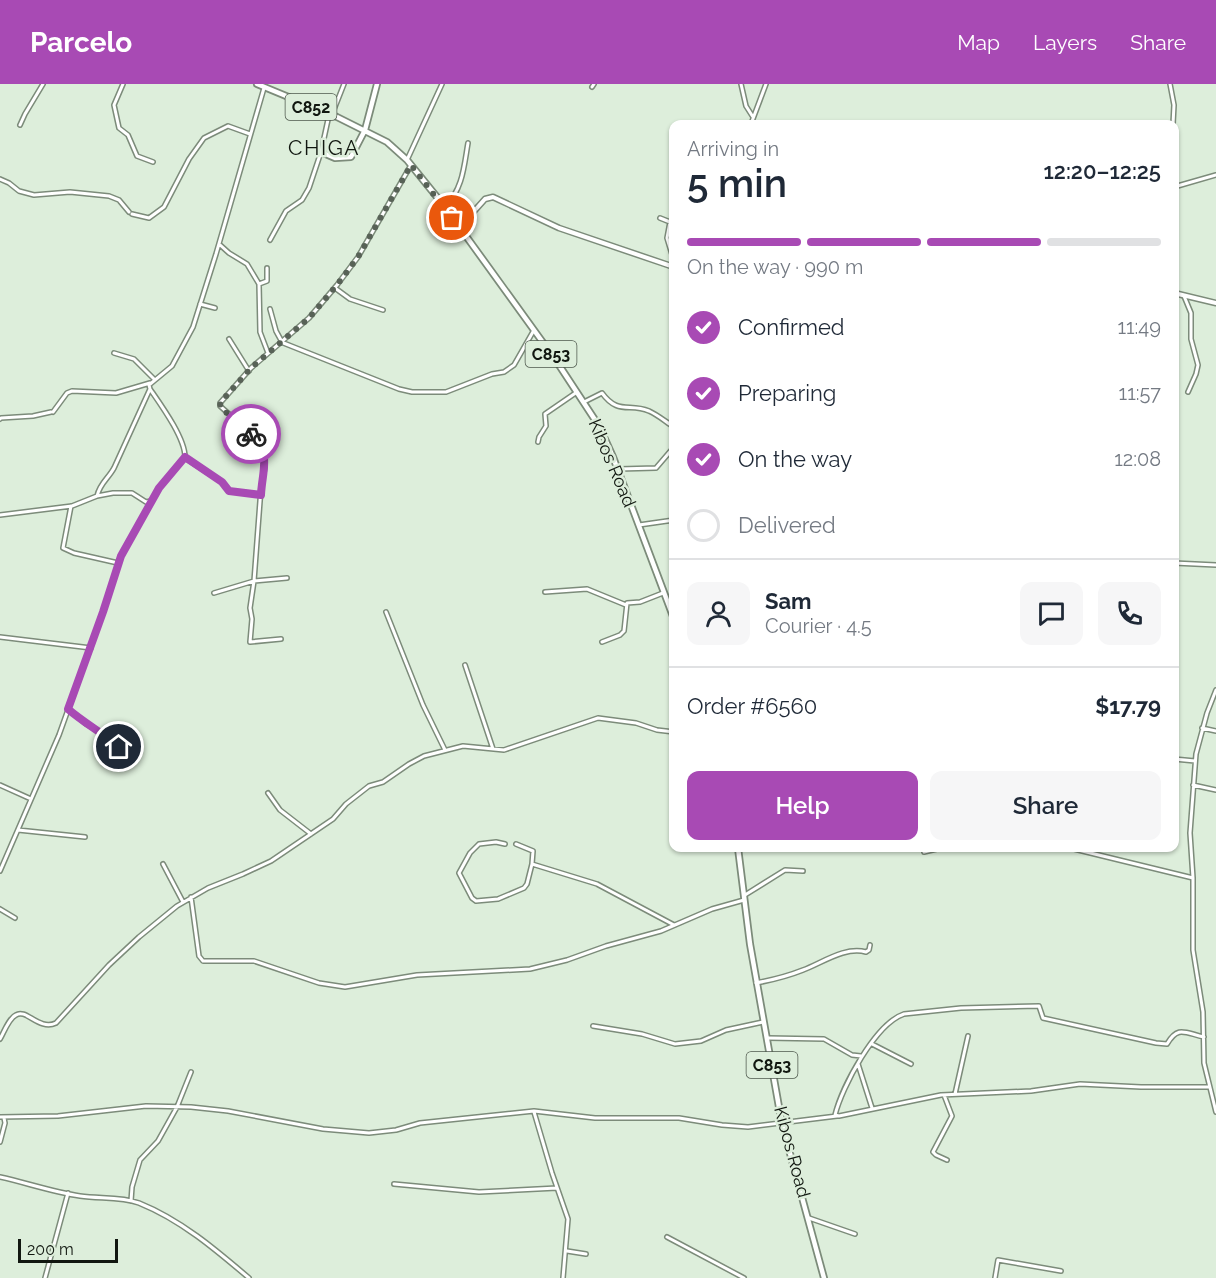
<!DOCTYPE html>
<html lang="en">
<head>
<meta charset="utf-8">
<style>
	body { margin:0; font-family:Raleway,sans-serif; background:#f6f6f7; color:#1f2937; height:100vh; display:flex; flex-direction:column; font-size:22px; white-space:nowrap }
	* { box-sizing:border-box; margin:0 }
	p { font-size:20px; color:#747a83 }
	.icon { flex:none; width:33px; height:33px; fill:none; stroke:currentColor; stroke-width:2; stroke-linecap:round; stroke-linejoin:round }
	.map { position:relative; flex:1; overflow:hidden }
	.panel { position:absolute; left:669px; top:36px; width:510px; height:732px; display:flex; flex-direction:column; background:#fff; border-radius:12px; box-shadow:0 2px 4px #0004 }
	.panel>* { flex:none }
	.scale { position:absolute; left:18px; bottom:15px; width:100px; box-sizing:border-box; padding-left:6px; border:3px solid #111710; border-top:0; font-size:16px; line-height:21px; white-space:nowrap; color:#111710; -webkit-text-stroke:4px #ddeedb; paint-order:stroke }
	.pin { position:absolute; display:grid; place-items:center; width:51px; height:51px; color:#fff; margin:-26px; border:3px solid #fff; border-radius:50%; box-shadow:0 2px 6px #0007 }
	.courier { position:absolute; display:grid; place-items:center; width:60px; height:60px; margin:-30px; border:4px solid #a84ab4; border-radius:50%; background:#fff; color:#222; box-shadow:0 2px 8px #0007 }
	.summary em { font-style:normal; font-weight:600 }
	.summary div { display:flex; flex-direction:column-reverse }
	.summary { display:flex; align-items:center; justify-content:space-between; height:102px; padding:0 18px }
	h1 { font-size:39px; font-weight:600; line-height:45px }
	.bar { display:grid; grid-template-columns:repeat(4,1fr); gap:9px 6px; align-content:center; height:72px; padding:0 18px }
	.bar i { height:8px; border-radius:4px; background:#e0e1e3 }
	.bar .active { background:#a84ab4 }
	.bar p { grid-column:span 4 }
	.line { display:flex; align-items:center; gap:15px; padding:0 18px; border-top:2px solid #e0e1e3 }
	.line div { flex:1 }
	.round { display:grid; place-items:center; flex:none; width:63px; height:63px; border-radius:12px; background:#f6f6f7 }
	ol { padding:0 18px; list-style:none }
	li { display:flex; align-items:center; gap:18px; height:66px }
	li p { margin-inline-start:auto }
	li .icon { padding:6px; border-radius:50%; background:#a84ab4; color:#fff; stroke-width:4 }
	li:last-child { color:#747a83 }
	li i { width:33px; height:33px; border:3px solid #e0e1e3; border-radius:50% }
	.primary-button { display:flex; gap:12px; margin-top:auto; padding:12px 18px }
	.primary-button a { flex:1; height:69px; border-radius:12px; background:#a84ab4; color:#fff; font-size:24px; font-weight:600; line-height:69px; text-align:center }
	.primary-button a+a { background:#f6f6f7; color:#1f2937 }
	header { display:flex; align-items:center; gap:36px; box-sizing:border-box; height:84px; padding:0 30px; background:#a84ab4; color:#fff }
	header strong { font-size:28px }
	nav { display:flex; gap:33px; margin-inline-start:auto; font-size:21px }
	.map>svg:first-child { display:block }
	.lines { fill:none; stroke-linecap:round; stroke-linejoin:round }
	.street-casing { stroke:#7c8b7a; stroke-width:6 }
	.secondary-casing { stroke:#7c8b7a; stroke-width:7 }
	.primary-casing { stroke:#7c8b7a; stroke-width:8 }
	.street { stroke:#fff; stroke-width:3 }
	.secondary { stroke:#fff; stroke-width:4 }
	.primary { stroke:#fff; stroke-width:4.5 }
	.done { stroke:#586257; stroke-width:6; stroke-dasharray:0 10.8 }
	.route { stroke:#a84ab4; stroke-width:8 }
	.labels { text-anchor:middle; stroke-width:5; stroke-linejoin:round; paint-order:stroke }
	.shield { fill:#ddeedb; stroke:#4e584d; stroke-width:1.5 }
	.shield-label { font-size:16px; font-weight:bold; fill:#111710 }
	.street-label { font-size:18px; fill:#111710; stroke:#ddeedb }
	.quarter-label { font-size:21px; letter-spacing:1.5px; fill:#111710; stroke:#ddeedb }
</style>
</head>
<body>
<header>
<strong>Parcelo</strong>
<nav><a>Map</a><a>Layers</a><a>Share</a></nav>
</header>
<div class="map">
<svg width="1216" height="1194" viewBox="0 0 1216 1194">
	<rect width="100%" height="100%" fill="#ddeedb"/>
	<g class="lines">
		<g class="street-casing">
			<path id="street" d="M123,0L114,21L119,44L128,51L137,72L153,78
				M741,0L746,22L753,33
				M1170,0L1174,21L1173,40
				M592,3L594,0
				M751,40L766,0
				M20,41L25,30L43,0
				M407,76L442,0
				M0,95L9,99L19,107L34,111L70,108L109,112L119,116L129,128
				M1174,103L1216,91
				M445,123C463,105 464,82 468,59
				M132,130L149,134L164,123L189,75L204,54L228,42L250,50
				M660,134L670,138L667,154L674,177
				M270,156L286,127L302,116L309,104L321,68L329,31L333,28L344,0
				M219,160L229,169L247,180L259,200L260,248L268,269
				M259,200L267,197V184
				M335,204L350,215L383,226
				M1184,212L1191,229V255L1198,281L1196,290L1188,308
				M200,220L215,224
				M270,225L276,247L282,258
				M229,255L249,287
				M281,258L399,305L412,308H446L492,290L504,288L514,281L534,246
				M114,269L134,275L155,296
				M584,318L602,309C618,331 629,319 649,327C658,331 666,338 674,343
				M53,328L67,309L72,307L116,309L150,299
				M0,335L1,334L33,332L51,328
				M538,358L539,353L546,342L545,330L577,308
				M185,374L222,398L229,407L261,411
				M619,385L656,384L674,363
				M97,412C100,399 108,395 114,384L150,305
				M71,422L63,464L74,469L118,479
				M0,431L72,422L97,412L113,409H132L146,418L151,417
				M639,441L674,436
				M1174,479L1216,481
				M545,508L587,505L626,521
				M214,509L254,497L261,404L265,383L262,361L259,357L220,322V319L251,284L309,234L337,201L358,173L411,81
				M386,528L423,621L445,666
				M0,553L91,564
				M281,555L250,558L252,535L250,524L254,497L287,494
				M602,558L620,551L624,547L627,519L640,518L663,509
				M465,581L493,665
				M1216,606L1207,629L1196,670L1190,749L1193,794V866L1203,928L1204,979L1216,1028
				M68,625L86,640L104,650L128,670
				M1202,644L1216,647
				M1174,675L1195,677
				M0,701L31,715
				M1193,701L1216,706
				M268,709L280,726L311,750
				M18,746L85,753
				M505,760L496,758L479,760L470,769L459,789L472,814L476,817L498,815L524,804L527,800L532,780
				M516,760L533,767L532,780L597,800L674,841
				M1070,764L1193,794
				M924,768L941,764
				M163,780L183,818
				M0,787L59,651L103,528L121,472L159,404L185,373C185,354 161,321 150,305L149,301L172,282L193,243L216,170L264,4
				M745,811L785,786L803,787
				M191,813L199,872L203,877H254L319,899L345,903L417,891L530,885L567,876L606,862L661,847L712,825L744,816
				M0,825L15,834
				M756,899C772,896 788,892 803,886C822,879 845,862 866,868L869,866L870,861
				M593,942L642,950L675,960L701,957L726,946L763,938
				M1204,953C1185,949 1178,941 1167,960L1156,959L1043,934L1039,922L961,924L904,930C875,940 842,1003 835,1031L839,1032L941,1011L1031,1007L1080,1000L1141,1003H1209
				M768,954L824,955L852,971L861,972
				M0,955C4,948 9,934 16,931C26,924 39,947 56,939L109,881L139,853L177,822L208,804L243,790L271,777L333,735L346,720L369,702L383,698L409,680L424,672L463,662L504,666L598,634L636,639L657,646L674,648
				M872,960L911,980
				M858,980L872,1024
				M955,1010L968,952
				M944,1011L952,1032L933,1068L936,1071L947,1076
				M534,1028L552,1089L568,1135L563,1194
				M0,1033L58,1032L146,1022L191,1023L228,1027L323,1045L369,1049L396,1046L420,1039L534,1027L595,1034H679L722,1041L748,1043L837,1032
				M0,1058L5,1039L4,1034
				M0,1093C27,1099 53,1108 80,1112C100,1115 120,1112 139,1119C181,1136 215,1165 249,1194
				M394,1100L479,1108L557,1104
				M131,1117L132,1103L140,1076L158,1057L177,1023L191,988
				M809,1134L855,1150
				M667,1153L744,1194
				M567,1167L586,1170
				M45,1194L68,1109
				M995,1194L998,1176L1061,1187"/>
		</g>
		<g class="secondary-casing">
			<path id="secondary" d="M459,144L485,115L493,113L559,144L674,183
				M1174,209L1216,219"/>
		</g>
		<g class="primary-casing">
			<path id="primary" d="M257,0L337,33L387,58L407,76L445,123L557,278L599,342L613,373L674,535
				M321,68L335,74L351,73L365,46L377,0
				M738,764L750,860L782,1040L824,1194"/>
		</g>
		<use href="#street" class="street"/>
		<use href="#secondary" class="secondary"/>
		<use href="#primary" class="primary"/>
	</g>
	<g class="lines">
		<path class="done" d="M251,350L221,324L220,319L251,284L309,234L337,201L358,173L411,81L452,134"/>
		<path class="route" d="M119,663C103,649 84,639 68,625L103,528L121,472L159,404L185,373L222,398L229,407L261,411C262,387 272,369 251,350"/>
	</g>
	<g class="labels">
		<g class="shield">
			<rect x="285.5" y="10" width="51" height="26" rx="4.5"/>
			<rect x="525.5" y="257" width="51" height="26" rx="4.5"/>
			<rect x="746.5" y="968" width="51" height="26" rx="4.5"/>
		</g>
		<g class="shield-label">
			<text x="311" y="29">C852</text>
			<text x="551" y="276">C853</text>
			<text x="772" y="987">C853</text>
		</g>
		<g class="street-label">
			<text transform="translate(612 379) rotate(67)" y="6">Kibos Road</text>
			<text transform="translate(792 1068) rotate(75)" y="6">Kibos Road</text>
		</g>
		<g class="quarter-label">
			<text x="324" y="71">CHIGA</text>
		</g>
	</g>
</svg>
<div class="scale">200 m</div>
<div class="pin" style="left:452px;top:134px;background:#ea580c"><svg class="icon" aria-label="bag" viewBox="0 0 24 24"><path d="M5 8h14l-1 12H6zM9 8a3 3 0 0 1 6 0"/></svg></div>
<div class="pin" style="left:119px;top:663px;background:#1f2937"><svg class="icon" aria-label="home" viewBox="0 0 24 24"><path d="M3 11l9-7 9 7M6 9v11h12V9"/></svg></div>
<div class="courier" style="left:251px;top:350px"><svg class="icon" aria-label="bike" viewBox="0 0 24 24"><circle cx="6" cy="16" r="4"/><circle cx="18" cy="16" r="4"/><path d="M6 16l4-8h5l3 8M10 8l3 8H6M13 5h3"/></svg></div>
<section class="panel">
<div class="summary"><div><h1>5 min</h1><p>Arriving in</p></div><em>12:20–12:25</em></div>
<div class="bar"><i class="active"></i><i class="active"></i><i class="active"></i><i></i><p>On the way · 990 m</p></div>
<ol>
<li><svg class="icon" aria-label="check" viewBox="0 0 24 24"><path d="M5 12l5 5 9-10"/></svg>Confirmed<p>11:49</p></li>
<li><svg class="icon" aria-label="check" viewBox="0 0 24 24"><path d="M5 12l5 5 9-10"/></svg>Preparing<p>11:57</p></li>
<li><svg class="icon" aria-label="check" viewBox="0 0 24 24"><path d="M5 12l5 5 9-10"/></svg>On the way<p>12:08</p></li>
<li><i></i>Delivered</li>
</ol>
<div class="line" style="height:108px"><a class="round"><svg class="icon" aria-label="person" viewBox="0 0 24 24"><circle cx="12" cy="8" r="4"/><path d="M4 21q1-7 8-7t8 7"/></svg></a><div><b>Sam</b><p>Courier · 4.5</p></div><a class="round"><svg class="icon" aria-label="chat" viewBox="0 0 24 24"><path d="M4 5h16v11H9l-5 4z"/></svg></a><a class="round"><svg class="icon" aria-label="phone" viewBox="0 0 24 24"><path d="M5 4h4l2 5-3 2q2 4 5 5l2-3 5 2v4C11 20 4 13 5 4z"/></svg></a></div>
<div class="line" style="height:78px"><div>Order #6560</div><b>$17.79</b></div>
<div class="primary-button"><a>Help</a><a>Share</a></div>
</section>
</div>
</body>
</html>
